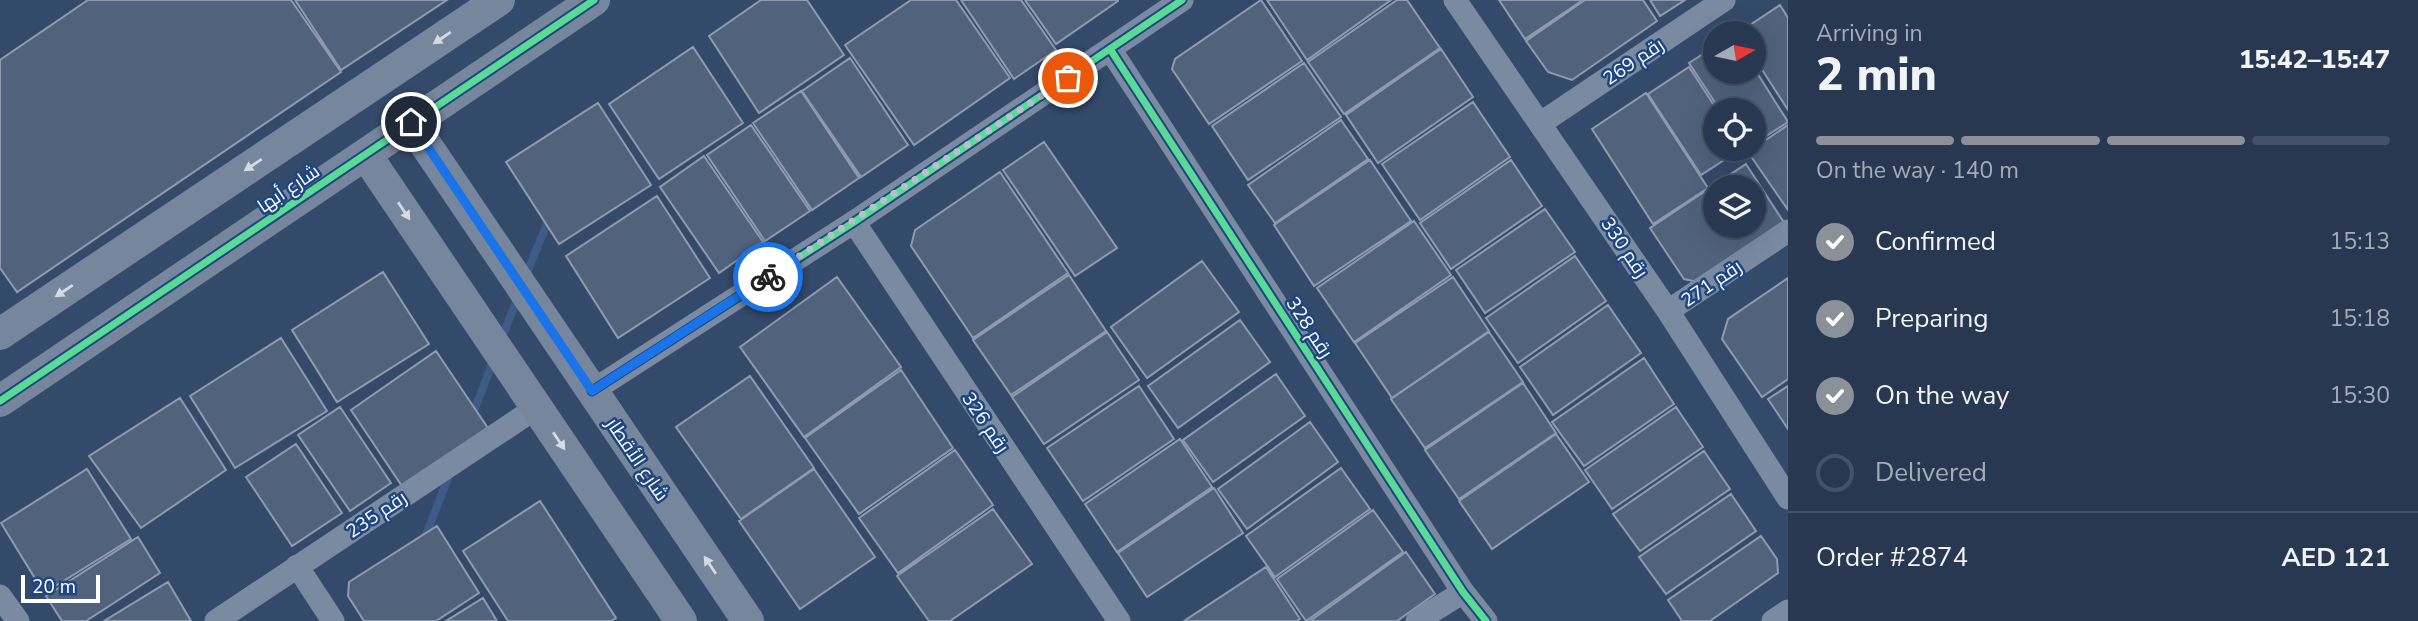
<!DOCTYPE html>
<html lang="en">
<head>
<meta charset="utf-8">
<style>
	body { margin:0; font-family:"Nunito Sans",Cairo,sans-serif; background:#2f3f57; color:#f1f3f6; height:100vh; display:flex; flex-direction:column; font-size:26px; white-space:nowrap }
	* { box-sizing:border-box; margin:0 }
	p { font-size:23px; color:#a4acb7 }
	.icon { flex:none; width:38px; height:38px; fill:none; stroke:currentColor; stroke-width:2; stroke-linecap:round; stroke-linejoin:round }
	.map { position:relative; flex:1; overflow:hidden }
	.side { display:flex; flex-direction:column; background:#273850; width:630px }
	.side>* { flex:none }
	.needle { width:46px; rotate:81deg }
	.tools { position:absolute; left:1703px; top:21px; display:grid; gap:14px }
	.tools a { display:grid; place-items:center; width:63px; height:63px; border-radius:50%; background:#273850; box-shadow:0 7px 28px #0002,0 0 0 2px #435267; font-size:35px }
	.scale { position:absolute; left:21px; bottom:18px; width:79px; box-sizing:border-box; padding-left:7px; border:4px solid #fff; border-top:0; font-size:19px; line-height:24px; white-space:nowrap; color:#fff; -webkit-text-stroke:5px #1e4681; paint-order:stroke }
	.pin { position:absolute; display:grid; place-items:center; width:60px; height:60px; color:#fff; margin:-30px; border:4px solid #fff; border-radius:50%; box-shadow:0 2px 7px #0007 }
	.courier { position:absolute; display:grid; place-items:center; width:70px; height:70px; margin:-35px; border:5px solid #1a73e8; border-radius:50%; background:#fff; color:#222; box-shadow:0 2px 9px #0007 }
	.headline em { font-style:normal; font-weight:800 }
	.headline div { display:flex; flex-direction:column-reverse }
	.headline { display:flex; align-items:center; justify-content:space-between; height:119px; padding:0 28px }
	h1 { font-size:46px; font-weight:800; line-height:52px }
	.bar { display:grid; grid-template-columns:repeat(4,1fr); gap:10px 7px; align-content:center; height:84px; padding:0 28px }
	.bar i { height:9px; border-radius:5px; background:#435267 }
	.bar .on { background:#8c9099 }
	.bar p { grid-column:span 4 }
	.line { display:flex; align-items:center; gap:18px; padding:0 28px; border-top:2px solid #435267 }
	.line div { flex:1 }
	ol { padding:0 28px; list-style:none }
	li { display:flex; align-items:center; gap:21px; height:77px }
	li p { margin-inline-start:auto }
	li .icon { padding:7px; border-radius:50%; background:#8c9099; color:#fff; stroke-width:4 }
	li:last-child { color:#a4acb7 }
	li i { width:38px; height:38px; border:4px solid #435267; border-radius:50% }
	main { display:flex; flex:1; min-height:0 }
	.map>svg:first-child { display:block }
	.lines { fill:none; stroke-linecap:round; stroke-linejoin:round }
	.stream { stroke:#3e5b86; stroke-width:8 }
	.building { fill:#50627c; stroke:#8e9baf; stroke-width:2; fill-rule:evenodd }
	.street { stroke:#7a8aa1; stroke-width:23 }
	.secondary { stroke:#75869d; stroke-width:32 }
	.cycleway-casing { stroke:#1e4681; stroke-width:11 }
	.cycleway { stroke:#5adb95; stroke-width:7 }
	.oneway { fill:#d6dbe2 }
	.done { stroke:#b8c0cb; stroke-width:7; stroke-dasharray:0 12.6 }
	.route { stroke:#1a73e8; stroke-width:9 }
	.labels { text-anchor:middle; stroke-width:5; stroke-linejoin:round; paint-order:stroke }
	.street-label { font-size:19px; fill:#fff; stroke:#1e4681 }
</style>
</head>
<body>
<main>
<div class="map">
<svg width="1788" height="621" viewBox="0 0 1788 621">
	<rect width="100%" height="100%" fill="#344a6b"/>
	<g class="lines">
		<path class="stream" d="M525,278L550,216
			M501,340L518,297
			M472,416L494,359
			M424,540L450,473"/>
	</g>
	<path class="building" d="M88,0H291L341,72L17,292L0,268V60Z
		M295,0H447L341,70Z
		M761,0H807L844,55L759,113L709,36Z
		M911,0H956L1010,78L914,145L845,45Z
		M961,0H1021L1056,50L1014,79Z
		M1025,0H1118V1L1056,44Z
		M1261,0L1302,61L1209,124L1172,69L1175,59Z
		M1267,0H1391L1307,60Z
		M1397,0H1407L1440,48L1344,114L1308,62Z
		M1499,0H1583L1525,39Z
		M1585,0H1643L1657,21L1572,80L1548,72L1526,41Z
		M1650,0H1685L1660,16Z
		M1780,5L1788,18V110L1754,57V33H1738Z
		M1715,46V72H1754V68L1788,122L1754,144V110H1720L1689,63Z
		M693,47L743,123L659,179L609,104Z
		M1441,49L1473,97L1378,163L1346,115Z
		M850,58L908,145L861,177L802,91Z
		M1304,63L1341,117L1248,180L1212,126Z
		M1689,67L1717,110H1715V149H1741L1701,175L1648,94Z
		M801,91L859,178L812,210L753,123Z
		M1646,93L1708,188L1653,224L1592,129Z
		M1473,102L1510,157L1420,220L1382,164Z
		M598,103L651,185L559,244L506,162Z
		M1341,120L1368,159L1275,223L1248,185Z
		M751,125L810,211L765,241L707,155Z
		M1788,125V210L1748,152Z
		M1044,142L1117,248L1075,276L1003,170Z
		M704,156L763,242L719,273L660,187Z
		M1370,160L1411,221L1314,286L1274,225Z
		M1511,160L1542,206L1451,269L1420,223Z
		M1746,164L1785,224L1698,282L1684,279L1650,228ZM1715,187H1754V226H1715Z
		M1000,172L1068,273L973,338L911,246L915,230Z
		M657,196L710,278L618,338L566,256Z
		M1545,209L1575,252L1485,313L1456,270Z
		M1414,221L1451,275L1354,342L1317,288Z
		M1575,256L1606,301L1518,363L1486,318Z
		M1202,261L1239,312L1147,378L1111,327Z
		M383,272L429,344L337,402L292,330Z
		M1069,275L1106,331L1011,395L973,340Z
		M837,277L901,367L804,437L740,347Z
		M1453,277L1489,331L1392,398L1355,343Z
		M1788,278V379L1762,397L1722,339L1728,319Z
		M1608,305L1641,353L1553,415L1520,367Z
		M1240,320L1270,362L1178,428L1148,386Z
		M1107,332L1139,380L1044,444L1012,397Z
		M1489,332L1523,382L1425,448L1391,399Z
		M281,338L327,411L235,468L190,396Z
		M436,351L496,440L410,498L351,410Z
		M1644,358L1674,404L1584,466L1552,422Z
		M901,370L953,448L859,514L805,438Z
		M1276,374L1305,416L1213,482L1183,440Z
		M750,376L814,468L741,519L676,427Z
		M1523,383L1556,433L1459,499L1425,450Z
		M1139,386L1174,439L1083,501L1047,448Z
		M1788,386V429L1768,399Z
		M180,398L226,470L141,528L89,456Z
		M340,407L391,483L350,511L298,435Z
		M1676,407L1703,447L1612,509L1585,470Z
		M1310,422L1338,462L1247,529L1218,489Z
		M1556,434L1589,482L1492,549L1459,501Z
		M1180,439L1212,487L1117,552L1085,504Z
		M296,444L342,513L292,546L246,477Z
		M955,450L993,505L898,573L859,518Z
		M1704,451L1730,489L1640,551L1613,514Z
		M1341,468L1370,509L1275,577L1246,536Z
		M87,469L131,539L44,593L1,523Z
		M814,469L875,557L800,609L739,521Z
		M1214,488L1243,533L1147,597L1118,553Z
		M1731,494L1756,531L1666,594L1639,557Z
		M540,501L616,618L611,621H508L463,551Z
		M993,509L1032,564L950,621H929L897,576Z
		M1373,510L1403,552L1306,621L1277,579Z
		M437,526L479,593L436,621H364L348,596L349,582Z
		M1761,536L1777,559L1778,573L1710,621H1682L1668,600Z
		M138,537L160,573L86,621H62L46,596Z
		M1406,552L1435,594L1397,621H1310Z
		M1266,567L1300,619L1297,621H1184Z
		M168,582L191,621H104Z
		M483,598L497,621H446Z"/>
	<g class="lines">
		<path class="street" d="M1455,0L1668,311L1788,498
			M1110,49L1463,592L1486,621
			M1541,123L1724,0
			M854,222L1119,621
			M1668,311L1788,231
			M592,391L854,222L1182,0
			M297,566L333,621
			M0,596L18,621
			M216,621L536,408
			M1417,621L1463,592
			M1773,621L1788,611"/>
		<path class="secondary" d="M411,123L748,621
			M366,155L681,621
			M0,334L499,0
			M0,401L594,0"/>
		<g class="cycleway-casing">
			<path id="cycleway" d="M1110,49L1463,592L1486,621
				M592,391L854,222L1182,0
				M0,401L594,0"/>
		</g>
		<use href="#cycleway" class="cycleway"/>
	</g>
	<defs><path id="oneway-solid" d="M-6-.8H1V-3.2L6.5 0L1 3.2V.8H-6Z" transform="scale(1.75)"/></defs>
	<g class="oneway">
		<use href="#oneway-solid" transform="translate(442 38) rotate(146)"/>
		<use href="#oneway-solid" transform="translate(253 165) rotate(146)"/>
		<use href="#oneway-solid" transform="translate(404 211) rotate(56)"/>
		<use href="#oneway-solid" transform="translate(64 291) rotate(146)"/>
		<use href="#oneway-solid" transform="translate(559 441) rotate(56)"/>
		<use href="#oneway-solid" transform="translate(710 565) rotate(-124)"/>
	</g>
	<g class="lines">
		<path class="done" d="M768,277L1068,78"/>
		<path class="route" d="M411,122L592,391L768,277"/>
	</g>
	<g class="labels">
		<g class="street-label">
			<text transform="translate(1633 61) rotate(-34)" y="7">رقم 269</text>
			<text transform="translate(288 188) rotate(-34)" y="7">شارع أبها</text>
			<text transform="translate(1625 247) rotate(56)" y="7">رقم 330</text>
			<text transform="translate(1711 283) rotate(-34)" y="7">رقم 271</text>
			<text transform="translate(1310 327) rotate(57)" y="7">رقم 328</text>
			<text transform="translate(986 422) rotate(56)" y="7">رقم 326</text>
			<text transform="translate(638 459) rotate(56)" y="7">شارع الأقطار</text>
			<text transform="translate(376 514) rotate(-34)" y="7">رقم 235</text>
		</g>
	</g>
</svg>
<div class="tools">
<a><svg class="needle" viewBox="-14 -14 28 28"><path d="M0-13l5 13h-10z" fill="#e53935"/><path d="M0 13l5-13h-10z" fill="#a4acb7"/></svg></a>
<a><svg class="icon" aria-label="locate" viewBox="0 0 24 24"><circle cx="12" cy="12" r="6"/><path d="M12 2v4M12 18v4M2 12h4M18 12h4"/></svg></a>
<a><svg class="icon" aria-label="layers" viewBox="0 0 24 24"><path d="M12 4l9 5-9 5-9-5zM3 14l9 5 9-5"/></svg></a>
</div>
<div class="scale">20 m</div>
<div class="pin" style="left:1068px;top:78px;background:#ea580c"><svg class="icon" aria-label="bag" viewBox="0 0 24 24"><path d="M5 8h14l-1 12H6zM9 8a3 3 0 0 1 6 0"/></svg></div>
<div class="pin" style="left:411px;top:122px;background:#1f2937"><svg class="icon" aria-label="home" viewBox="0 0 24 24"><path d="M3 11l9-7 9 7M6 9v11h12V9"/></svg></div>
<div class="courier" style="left:768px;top:277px"><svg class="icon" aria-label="bike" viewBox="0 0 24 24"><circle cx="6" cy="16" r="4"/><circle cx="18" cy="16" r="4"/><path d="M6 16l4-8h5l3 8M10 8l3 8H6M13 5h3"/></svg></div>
</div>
<section class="side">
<div class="headline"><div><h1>2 min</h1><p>Arriving in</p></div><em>15:42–15:47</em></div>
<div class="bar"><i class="on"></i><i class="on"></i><i class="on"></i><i></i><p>On the way · 140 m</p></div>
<ol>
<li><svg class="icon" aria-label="check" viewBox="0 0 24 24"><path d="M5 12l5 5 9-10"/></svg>Confirmed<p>15:13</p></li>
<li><svg class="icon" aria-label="check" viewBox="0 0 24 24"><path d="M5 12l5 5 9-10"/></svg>Preparing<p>15:18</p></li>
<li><svg class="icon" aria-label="check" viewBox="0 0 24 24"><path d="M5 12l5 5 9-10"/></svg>On the way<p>15:30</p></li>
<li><i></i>Delivered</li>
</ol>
<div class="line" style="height:91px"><div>Order #2874</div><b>AED 121</b></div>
</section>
</main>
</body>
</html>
